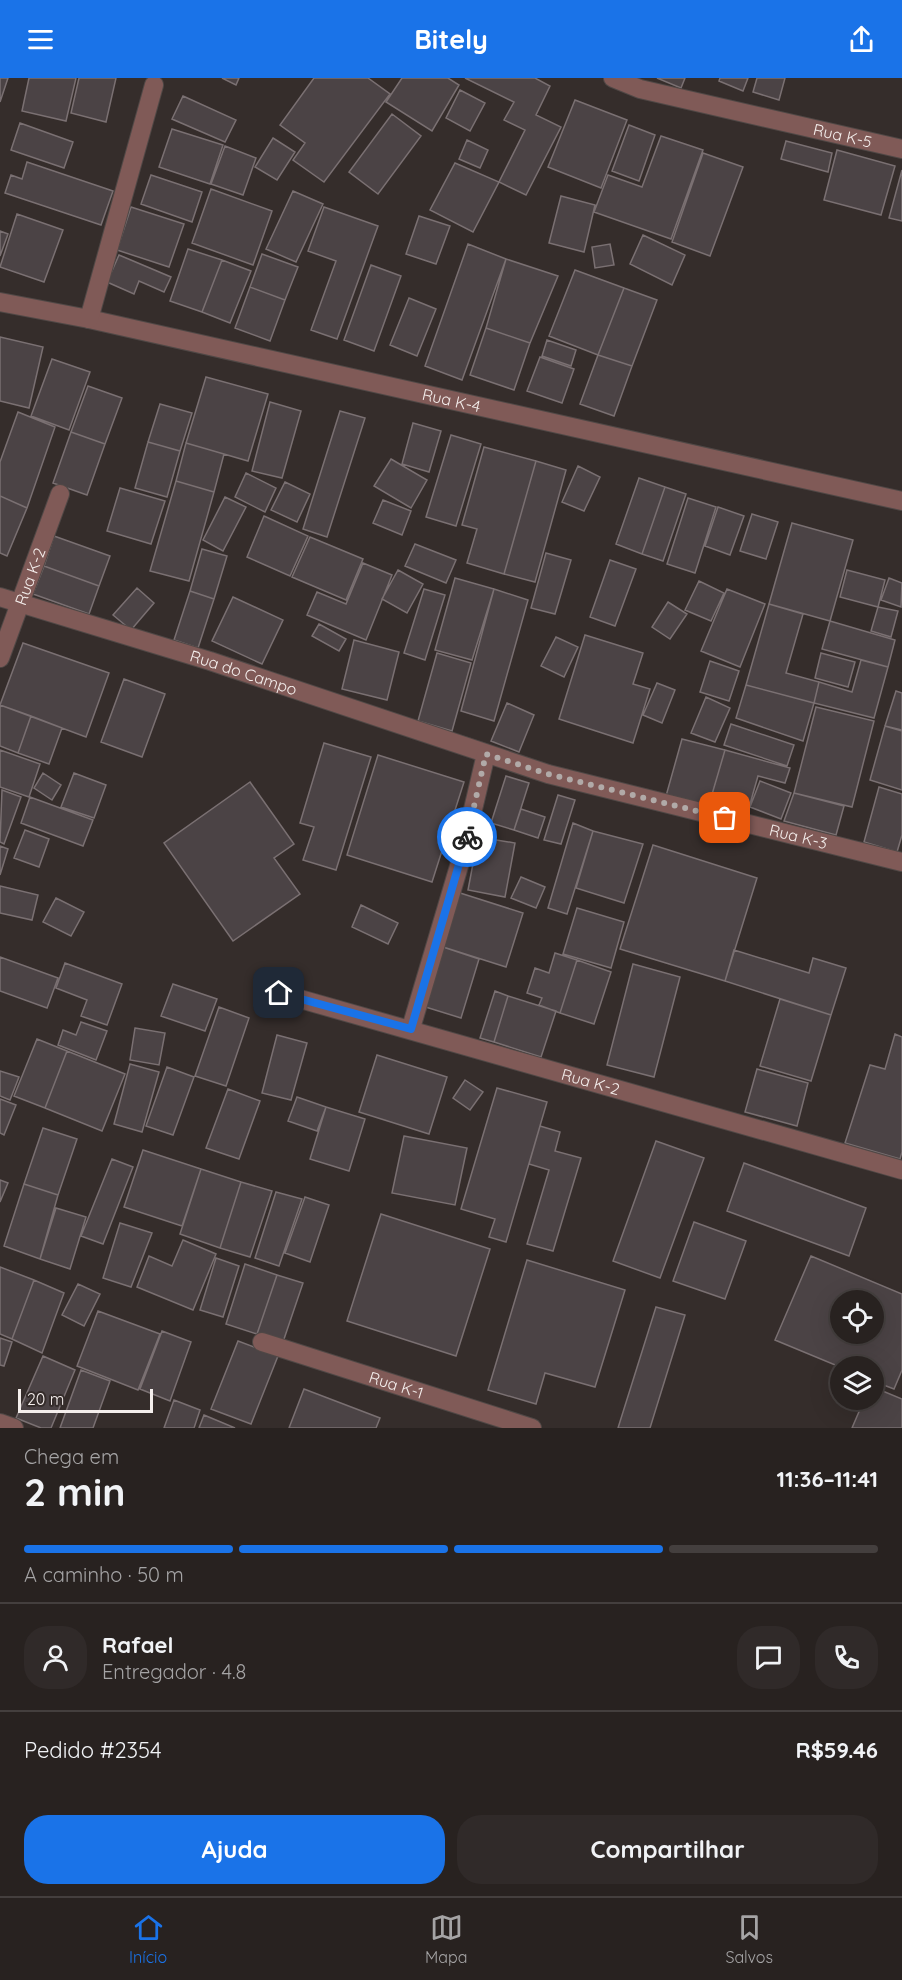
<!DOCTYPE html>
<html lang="pt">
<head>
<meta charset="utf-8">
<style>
	body { margin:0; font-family:Quicksand,sans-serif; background:#302a29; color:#f1f3f6; height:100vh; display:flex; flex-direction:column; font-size:22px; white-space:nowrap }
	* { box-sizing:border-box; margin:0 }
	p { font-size:20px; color:#a5a4a5 }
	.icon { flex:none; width:33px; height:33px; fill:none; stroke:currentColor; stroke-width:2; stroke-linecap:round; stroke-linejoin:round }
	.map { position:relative; height:1350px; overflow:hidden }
	.side { display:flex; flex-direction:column; background:#282220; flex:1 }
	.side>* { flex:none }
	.controls { position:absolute; left:830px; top:1212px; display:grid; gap:12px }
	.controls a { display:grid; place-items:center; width:54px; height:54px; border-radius:50%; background:#282220; box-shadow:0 6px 24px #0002,0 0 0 2px #443f3e; font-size:30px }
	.scale { position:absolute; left:18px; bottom:15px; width:135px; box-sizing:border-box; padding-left:6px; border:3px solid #f4eeec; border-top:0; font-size:16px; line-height:21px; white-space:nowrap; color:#f4eeec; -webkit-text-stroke:4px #352d2b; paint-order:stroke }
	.pin { position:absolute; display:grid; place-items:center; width:51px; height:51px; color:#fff; margin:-26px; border-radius:12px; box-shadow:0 3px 9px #0006 }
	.courier { position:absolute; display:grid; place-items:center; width:60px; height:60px; margin:-30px; border:4px solid #1a73e8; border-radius:50%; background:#fff; color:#222; box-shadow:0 2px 8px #0007 }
	.headline em { font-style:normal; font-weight:800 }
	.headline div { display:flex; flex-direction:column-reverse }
	.headline { display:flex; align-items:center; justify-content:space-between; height:102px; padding:0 24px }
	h1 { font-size:39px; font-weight:800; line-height:45px }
	.bar { display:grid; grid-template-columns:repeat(4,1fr); gap:9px 6px; align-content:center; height:72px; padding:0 24px }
	.bar i { height:8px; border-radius:4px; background:#443f3e }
	.bar .selected { background:#1a73e8 }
	.bar p { grid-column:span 4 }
	.line { display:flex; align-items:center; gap:15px; padding:0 24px; border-top:2px solid #443f3e }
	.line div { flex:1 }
	.round { display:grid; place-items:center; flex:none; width:63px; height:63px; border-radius:24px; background:#302a29 }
	.cta { display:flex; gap:12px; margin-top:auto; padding:12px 24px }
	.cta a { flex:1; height:69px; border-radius:24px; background:#1a73e8; color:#fff; font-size:24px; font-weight:800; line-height:69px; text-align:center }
	.cta a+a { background:#302a29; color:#f1f3f6 }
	header { display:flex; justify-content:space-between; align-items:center; height:78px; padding:0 24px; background:#1a73e8; color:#fff; font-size:27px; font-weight:800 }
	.tabs { display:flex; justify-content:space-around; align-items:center; height:84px; border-top:2px solid #443f3e; background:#282220; font-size:16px; color:#a5a4a5 }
	.tabs a { display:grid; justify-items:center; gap:3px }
	.tabs .selected { color:#1a73e8 }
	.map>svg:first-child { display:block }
	.building { fill:#4b4345; stroke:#7a7072; stroke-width:1.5; fill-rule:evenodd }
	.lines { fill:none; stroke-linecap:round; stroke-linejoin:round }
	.minor-casing { stroke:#504846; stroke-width:20 }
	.minor { stroke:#805a57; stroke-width:18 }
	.done { stroke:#b1aaa8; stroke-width:6; stroke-dasharray:0 10.8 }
	.route { stroke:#1a73e8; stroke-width:8 }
	.labels { text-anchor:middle; stroke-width:4.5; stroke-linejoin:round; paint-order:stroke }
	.street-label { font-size:16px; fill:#f4eeec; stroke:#352d2b }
</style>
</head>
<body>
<header><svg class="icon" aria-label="menu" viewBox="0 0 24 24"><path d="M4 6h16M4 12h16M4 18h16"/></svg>Bitely<svg class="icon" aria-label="share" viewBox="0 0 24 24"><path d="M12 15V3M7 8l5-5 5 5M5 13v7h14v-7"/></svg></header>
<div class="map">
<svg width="902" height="1350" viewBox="0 0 902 1350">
	<rect width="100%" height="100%" fill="#352d2b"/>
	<path class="building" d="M0,0H8L0,24Z
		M29,0H76L66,43L22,33Z
		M79,0H116L106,44L71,35Z
		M222,0H239L236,7Z
		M314,0H368L390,16L324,104L293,82L305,65L280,47Z
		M402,0H448L459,7L432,53L386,24Z
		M465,0H535L550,8L536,37L561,49L526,117L499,104L525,52L504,42L514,24Z
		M657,0H685L681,10Z
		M720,0H748L743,13L719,3Z
		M757,0H785L779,22L753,14Z
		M460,12L485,25L470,53L446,40Z
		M183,18L236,42L225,64L172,41Z
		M575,22L627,42L601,110L548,89Z
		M392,36L421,58L378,116L349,94Z
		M20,45L73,64L64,90L11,72Z
		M629,47L655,57L639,103L612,93Z
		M172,51L223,67L210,106L159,89Z
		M661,58L703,72L671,161L594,134L608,97L642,109Z
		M273,60L295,74L277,102L255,89Z
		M467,62L488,72L480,90L459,81Z
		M786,63L832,75L828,94L781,81Z
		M225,68L256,80L243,117L211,106Z
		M837,72L895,88L881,137L824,122Z
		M703,75L743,89L710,178L672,164Z
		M27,84L113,113L101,147L5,115L11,97L22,101Z
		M455,85L499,104L473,154L430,132Z
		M902,92V143L889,140Z
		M151,97L202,114L192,144L141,126Z
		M211,111L272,133L253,187L192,165Z
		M293,113L323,126L296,184L266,171Z
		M561,118L595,127L584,174L549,165Z
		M131,129L184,146L169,189L117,172Z
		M324,129L378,148L337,261L311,252L336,183L308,173Z
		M17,136L63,152L44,204L0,189Z
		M419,138L450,148L436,186L406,176Z
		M0,153L8,156L0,178Z
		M643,157L685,177L672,207L630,186Z
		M468,166L506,181L462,302L425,288Z
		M610,166L614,187L595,190L592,169Z
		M188,171L222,182L202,234L170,223Z
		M262,176L298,189L285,222L250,209Z
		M119,177L171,199L164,214L139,203L134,216L107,204Z
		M506,181L558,198L530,265L486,250Z
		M222,182L251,193L230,245L202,234Z
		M371,187L401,198L374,273L344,262Z
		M575,192L624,210L598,277L549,258Z
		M250,209L285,222L270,263L235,250Z
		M624,210L657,222L632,288L598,277Z
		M409,220L436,231L417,278L390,267Z
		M486,250L530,265L514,312L470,297Z
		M0,259L43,269L29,330L0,323Z
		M547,262L576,272L571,288L542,278Z
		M598,277L632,288L614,338L580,326Z
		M540,279L574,291L562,325L527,313Z
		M52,281L90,294L69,352L31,338Z
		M206,299L268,316L248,383L186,365Z
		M88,308L122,320L105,366L71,354Z
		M270,324L301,333L282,400L252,393Z
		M160,326L192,335L180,373L148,364Z
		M340,333L365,340L327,459L303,451Z
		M18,334L55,349L27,430L0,418V384Z
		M413,345L441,353L429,394L402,386Z
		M71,354L105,366L87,417L53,405Z
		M451,357L481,366L456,448L426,439Z
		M148,364L180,373L167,419L135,410Z
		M186,365L224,376L214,414L176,403Z
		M484,369L536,383L504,496L467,485L477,451L462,447Z
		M391,381L427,402L411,430L374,408Z
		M536,383L566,392L535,504L504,496Z
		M578,388L600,399L584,433L562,424Z
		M246,395L276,410L265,434L235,419Z
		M639,400L665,409L642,476L616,466Z
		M176,403L214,414L189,503L150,493Z
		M285,404L310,416L297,444L271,432Z
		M665,409L686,416L663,483L642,476Z
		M120,410L165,423L151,466L107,453Z
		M0,418L27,430L7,478L0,475Z
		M225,419L246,429L223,473L203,462Z
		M688,420L716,429L695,495L667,486Z
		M383,422L411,433L402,457L373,445Z
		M718,429L744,438L730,477L705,468Z
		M752,436L778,444L766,481L740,473Z
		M264,438L308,458L290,498L247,479Z
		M792,445L853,462L830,543L769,526Z
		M54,458L110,478L99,508L44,488Z
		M310,459L363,481L346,522L292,499Z
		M415,466L456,482L446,505L405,488Z
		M202,471L227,478L214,521L190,513Z
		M546,475L571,482L555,536L531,530Z
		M610,482L636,491L615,548L590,539Z
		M363,485L392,497L366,562L307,537L317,514L346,526Z
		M44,488L99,508L89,536L33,516Z
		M398,492L423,506L407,535L382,521Z
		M847,492L885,502L878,529L840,519Z
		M455,500L494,511L472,582L435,572Z
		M889,500L902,505L901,529L881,522Z
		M699,503L724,515L711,543L685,532Z
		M137,510L154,525L131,552L113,537Z
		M424,511L445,517L425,582L404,575Z
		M494,511L528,522L494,643L461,633Z
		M727,511L765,526L740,589L701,573Z
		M190,513L214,521L198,570L174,562Z
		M233,519L283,542L262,586L212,563Z
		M668,524L687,536L670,561L652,549Z
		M769,526L803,536L786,595L819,604L814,625L746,607Z
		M878,529L898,533L891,559L871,553Z
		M830,543L895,562L888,589L822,571Z
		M319,546L346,561L339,573L312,558Z
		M585,557L643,575L633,606L650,611L633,665L559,641Z
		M556,559L578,569L564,599L541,588Z
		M354,562L399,574L387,622L342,611Z
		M23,565L109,595L86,659L0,627Z
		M437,575L471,585L452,653L418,643Z
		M821,575L855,584L848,609L815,600Z
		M861,582L888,589L874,640L814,625L819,604L852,614Z
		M710,583L739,593L729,623L700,614Z
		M124,601L165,616L142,679L101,664Z
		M657,605L675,612L662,645L643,637Z
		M746,607L814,625L803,663L736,640Z
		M896,613L902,615V652L885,648Z
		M706,619L730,630L715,664L691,655Z
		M507,625L534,637L519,674L491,663Z
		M0,627L31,638L18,675L0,668Z
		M816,629L874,643L852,729L794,715Z
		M31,638L62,650L49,686L18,675Z
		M731,646L794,667L787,688L724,667Z
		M885,648L902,653V712L870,702Z
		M682,661L725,672L708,730L666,718Z
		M324,665L371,679L336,792L303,782L314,749L300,745Z
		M0,672L40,686L29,719L0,709Z
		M725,672L790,690L785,705L758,698L746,740L708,730Z
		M378,677L464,704L432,804L347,777Z
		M43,695L61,707L52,722L34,710Z
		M74,695L106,707L94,740L61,729Z
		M506,698L529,705L514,752L491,745Z
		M760,703L791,715L781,741L750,729Z
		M250,704L294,766L274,780L300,816L233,863L164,765Z
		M879,709L902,716V757L897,774L864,764Z
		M2,712L21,719L4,766L0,764Z
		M794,715L844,728L836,757L784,743Z
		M558,717L575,722L561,766L544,762Z
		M30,719L93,742L83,768L21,745Z
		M521,731L545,739L538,760L514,752Z
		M573,745L593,753L567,836L548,830Z
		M25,752L49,761L39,789L14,780Z
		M593,753L643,766L624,825L576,810Z
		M478,759L515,765L505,819L468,812Z
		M653,767L757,800L725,903L620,871Z
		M0,768L8,771L0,797Z
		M521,799L545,809L536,830L511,820Z
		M0,808L38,817L32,842L0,835Z
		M457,814L523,835L506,889L440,868Z
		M56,820L84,834L71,858L43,844Z
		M361,827L398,845L388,866L352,849Z
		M577,830L624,844L611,890L563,876Z
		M440,868L479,881L461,940L419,927Z
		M734,872L809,895L813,880L846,890L831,937L725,903Z
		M555,875L577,882L560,935L539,927L542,920L527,915L535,890L549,895Z
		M0,879L58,900L47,930L0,913Z
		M577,882L611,894L594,946L560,935Z
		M65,885L122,906L107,947L81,938L87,922L56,910Z
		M633,886L680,899L654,999L607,987Z
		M173,906L217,921L205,953L161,938Z
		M495,913L508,918L494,964L480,960Z
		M508,918L556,933L541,979L494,964Z
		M780,921L831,937L811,1003L760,988Z
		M219,929L249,940L226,1008L195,998Z
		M81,944L107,953L96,982L58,967L63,952L76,957Z
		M135,950L165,955L159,987L130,982Z
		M895,956L902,959V1074L900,1081L845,1065L870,987L885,991Z
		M277,957L307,965L291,1022L262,1015Z
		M37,961L67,973L45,1030L14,1018Z
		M67,973L125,996L102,1053L45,1030Z
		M377,977L447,999L429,1056L359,1034Z
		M130,986L159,994L142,1054L114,1046Z
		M167,989L194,999L173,1057L146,1048Z
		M757,991L808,1005L797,1048L745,1034Z
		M0,993L19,999L10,1022L0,1018Z
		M465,1002L483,1014L470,1032L453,1020Z
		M497,1010L547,1024L506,1164L489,1159L495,1141L461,1131Z
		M228,1011L260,1023L239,1081L206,1070Z
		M297,1019L326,1029L317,1053L288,1043Z
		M0,1021L16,1027L4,1057L0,1055Z
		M326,1029L365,1041L349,1093L310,1081Z
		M540,1048L560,1054L555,1073L581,1080L553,1173L527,1166L549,1092L529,1086Z
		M43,1050L77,1061L58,1117L24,1106Z
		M404,1058L467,1070L455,1127L392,1115Z
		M656,1063L704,1080L660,1200L613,1183Z
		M143,1072L201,1091L182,1148L124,1129Z
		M112,1081L133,1089L103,1166L81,1158Z
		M744,1085L866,1130L849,1178L727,1133Z
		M201,1091L241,1104L220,1170L180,1156Z
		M0,1102L8,1105L0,1124Z
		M241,1104L272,1113L250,1179L220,1170Z
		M24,1106L58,1117L40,1181L4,1168Z
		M276,1114L302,1121L279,1188L255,1180Z
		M305,1119L329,1127L310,1184L285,1175Z
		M56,1130L86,1139L70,1191L40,1181Z
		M381,1136L490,1171L456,1278L347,1243Z
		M694,1144L746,1163L725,1221L673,1203Z
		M120,1145L152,1155L131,1209L103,1200Z
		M183,1162L216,1176L193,1232L137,1209L149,1178L172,1188Z
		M811,1178L902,1216V1292L894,1311L873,1303V1288L840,1289L775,1262ZM840,1222H873V1256H840Z
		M216,1180L239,1188L223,1239L200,1232Z
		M527,1182L625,1212L595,1309L545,1295L536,1326L488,1312Z
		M245,1186L277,1197L257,1256L226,1246Z
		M0,1189L34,1202L12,1261L0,1256Z
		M277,1197L303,1205L283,1264L257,1256Z
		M34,1202L64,1215L42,1275L12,1261Z
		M78,1206L100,1216L84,1248L62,1237Z
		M656,1229L685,1237L650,1350H618Z
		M98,1233L160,1256L138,1312L77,1288Z
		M162,1253L191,1264L170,1323L140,1311Z
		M0,1260L12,1264L4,1288L0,1287Z
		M238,1263L278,1278L251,1346L211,1331Z
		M43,1278L75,1292L51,1350H41L16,1340Z
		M81,1292L110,1303L93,1350H60Z
		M873,1309L902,1321V1350H852L864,1322H873Z
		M304,1311L380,1340L376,1350H289Z
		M174,1322L200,1332L194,1350H164Z
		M204,1337L235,1350H199Z"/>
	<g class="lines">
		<g class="minor-casing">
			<g id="minor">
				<path id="s1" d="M613,0L640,11L902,71"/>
				<path id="s2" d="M0,224L89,241L902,423"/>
				<path d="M89,241L154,7"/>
				<path id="s3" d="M0,519L210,583L548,696L902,784"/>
				<path id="s4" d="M0,580L60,416"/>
				<path id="s5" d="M279,915L902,1092"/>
				<path d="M411,950L462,778L486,676"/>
				<path id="s6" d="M262,1264L532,1350"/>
				<path d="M0,1345L14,1350"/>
			</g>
		</g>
		<use href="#minor" class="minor"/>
	</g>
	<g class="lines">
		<path class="done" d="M467,759L486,676L548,696L725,740"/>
		<path class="route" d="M279,915L411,951L467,759"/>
	</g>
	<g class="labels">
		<g class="street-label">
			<text dy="6" stroke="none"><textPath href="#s1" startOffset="237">Rua K-5</textPath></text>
			<text dy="6" stroke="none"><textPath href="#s2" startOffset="462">Rua K-4</textPath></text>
			<text dy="6" stroke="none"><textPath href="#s4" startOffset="87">Rua K-2</textPath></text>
			<text dy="6" stroke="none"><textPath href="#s3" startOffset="255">Rua do Campo</textPath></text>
			<text dy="6" stroke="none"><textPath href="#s3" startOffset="834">Rua K-3</textPath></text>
			<text dy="6" stroke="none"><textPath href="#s5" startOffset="324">Rua K-2</textPath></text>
			<text dy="6" stroke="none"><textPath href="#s6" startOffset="141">Rua K-1</textPath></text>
		</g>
	</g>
</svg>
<div class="controls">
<a><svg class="icon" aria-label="locate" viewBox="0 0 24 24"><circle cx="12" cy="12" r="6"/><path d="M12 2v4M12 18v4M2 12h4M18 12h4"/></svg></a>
<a><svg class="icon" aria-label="layers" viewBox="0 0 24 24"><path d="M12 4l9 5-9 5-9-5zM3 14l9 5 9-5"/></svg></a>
</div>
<div class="scale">20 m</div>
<div class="pin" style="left:725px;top:740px;background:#ea580c"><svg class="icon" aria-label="bag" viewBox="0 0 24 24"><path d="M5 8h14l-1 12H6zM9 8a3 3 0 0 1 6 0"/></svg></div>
<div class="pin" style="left:279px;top:915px;background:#1f2937"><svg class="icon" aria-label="home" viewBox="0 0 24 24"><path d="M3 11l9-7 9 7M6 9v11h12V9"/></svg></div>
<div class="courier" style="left:467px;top:759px"><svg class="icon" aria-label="bike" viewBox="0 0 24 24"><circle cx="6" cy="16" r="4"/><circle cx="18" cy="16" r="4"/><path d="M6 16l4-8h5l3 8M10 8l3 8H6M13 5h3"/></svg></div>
</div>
<section class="side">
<div class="headline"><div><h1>2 min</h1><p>Chega em</p></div><em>11:36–11:41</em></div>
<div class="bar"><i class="selected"></i><i class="selected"></i><i class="selected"></i><i></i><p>A caminho · 50 m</p></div>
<div class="line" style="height:108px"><a class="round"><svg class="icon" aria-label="person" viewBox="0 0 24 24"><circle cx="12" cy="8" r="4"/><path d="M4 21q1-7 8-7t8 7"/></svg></a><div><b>Rafael</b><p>Entregador · 4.8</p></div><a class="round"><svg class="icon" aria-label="chat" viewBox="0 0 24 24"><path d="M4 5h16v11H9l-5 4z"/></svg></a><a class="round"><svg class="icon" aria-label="phone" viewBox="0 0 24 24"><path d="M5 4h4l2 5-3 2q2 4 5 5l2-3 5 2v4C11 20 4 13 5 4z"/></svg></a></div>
<div class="line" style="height:78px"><div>Pedido #2354</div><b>R$59.46</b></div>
<div class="cta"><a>Ajuda</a><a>Compartilhar</a></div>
</section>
<nav class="tabs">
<a class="selected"><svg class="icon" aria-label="home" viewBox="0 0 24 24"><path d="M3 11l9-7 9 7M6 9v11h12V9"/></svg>Início</a>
<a><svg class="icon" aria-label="map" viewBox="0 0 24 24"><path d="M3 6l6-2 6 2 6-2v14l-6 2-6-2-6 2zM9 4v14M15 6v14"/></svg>Mapa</a>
<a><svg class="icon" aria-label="saved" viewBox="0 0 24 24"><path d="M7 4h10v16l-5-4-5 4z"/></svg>Salvos</a>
</nav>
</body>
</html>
